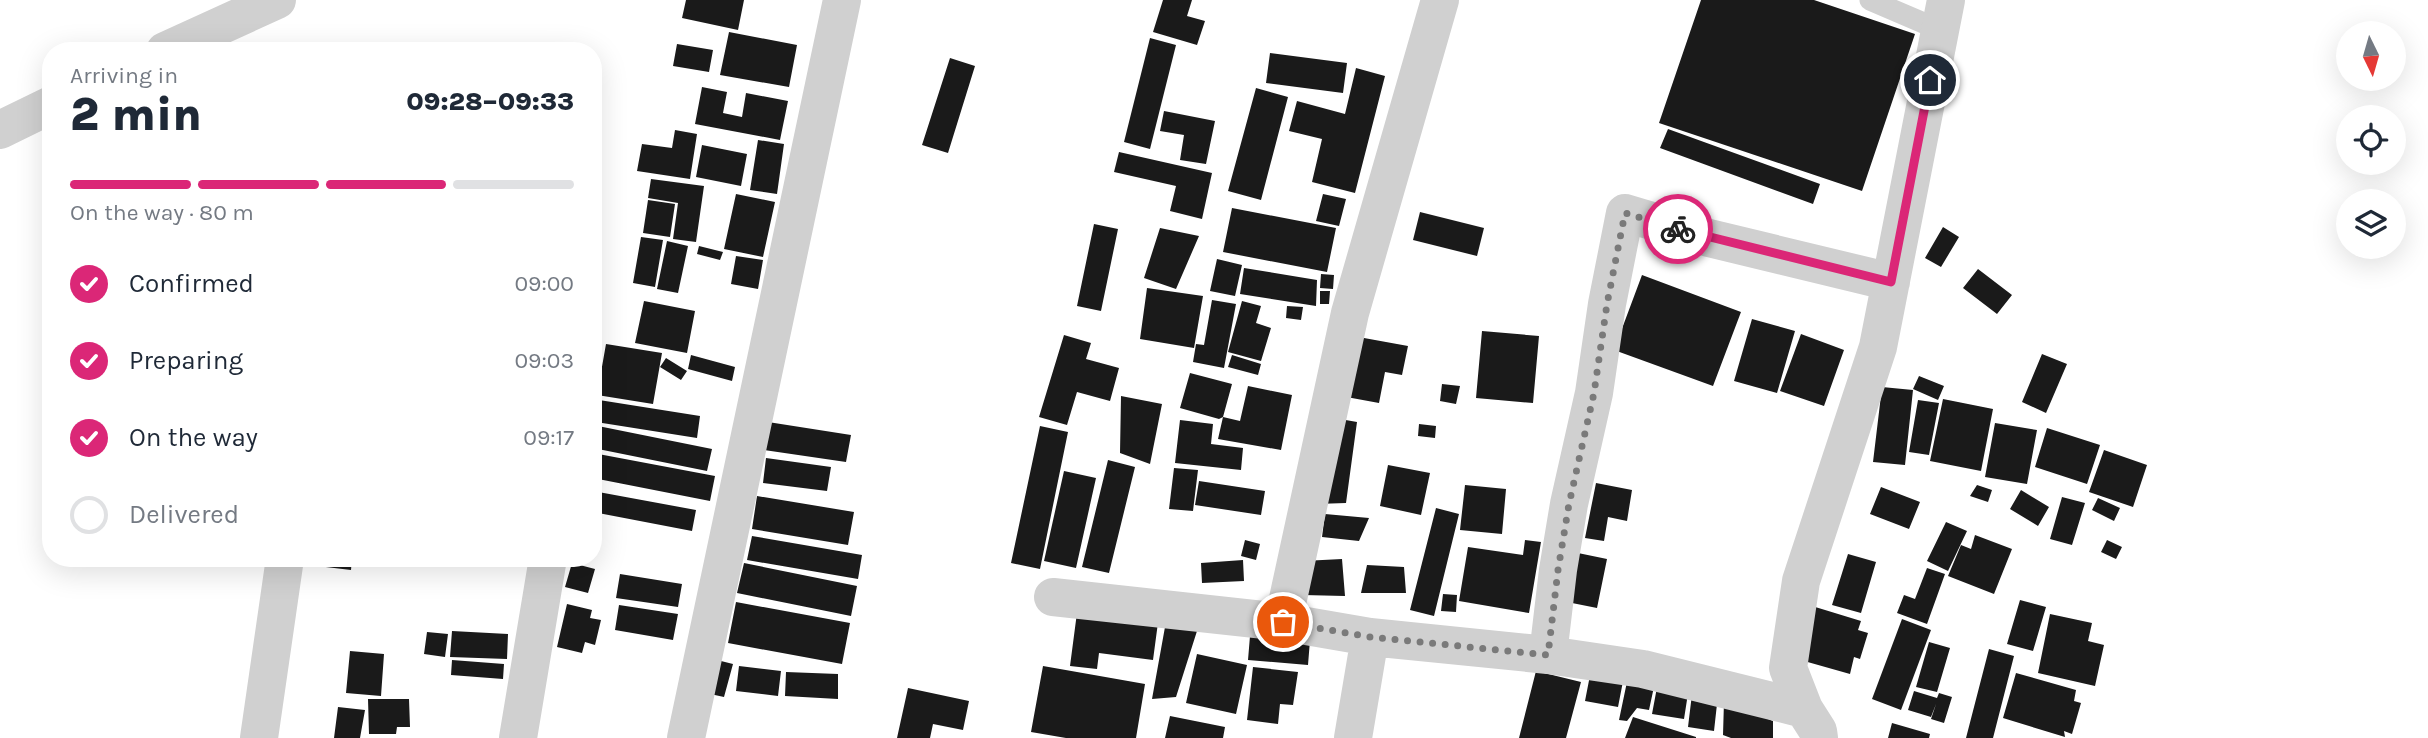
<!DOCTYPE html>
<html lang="en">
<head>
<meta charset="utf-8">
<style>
	body { margin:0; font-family:Karla,sans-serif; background:#f6f6f7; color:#1f2937; height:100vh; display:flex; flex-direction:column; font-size:26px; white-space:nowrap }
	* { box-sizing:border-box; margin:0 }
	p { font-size:23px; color:#747a83 }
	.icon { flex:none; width:38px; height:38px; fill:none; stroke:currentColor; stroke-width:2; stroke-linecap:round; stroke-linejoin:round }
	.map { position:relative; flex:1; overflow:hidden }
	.details { position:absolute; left:42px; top:42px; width:560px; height:525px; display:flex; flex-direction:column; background:#fff; border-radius:28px; box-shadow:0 7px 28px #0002 }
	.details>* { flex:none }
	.needle { width:46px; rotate:175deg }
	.fabs { position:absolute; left:2336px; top:21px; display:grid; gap:14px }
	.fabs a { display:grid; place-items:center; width:70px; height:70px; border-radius:50%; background:#fff; box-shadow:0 7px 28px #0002; font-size:35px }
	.pin { position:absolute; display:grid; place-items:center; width:60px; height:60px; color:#fff; margin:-30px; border:4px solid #fff; border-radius:50%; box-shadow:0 2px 7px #0007 }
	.courier { position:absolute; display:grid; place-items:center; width:70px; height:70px; margin:-35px; border:5px solid #db2777; border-radius:50%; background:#fff; color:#222; box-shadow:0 2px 9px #0007 }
	.head em { font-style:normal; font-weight:800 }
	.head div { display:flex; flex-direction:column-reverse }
	.head { display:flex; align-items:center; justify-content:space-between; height:119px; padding:0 28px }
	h1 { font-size:46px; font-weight:800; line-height:52px }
	.bar { display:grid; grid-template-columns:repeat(4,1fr); gap:10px 7px; align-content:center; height:84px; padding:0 28px }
	.bar i { height:9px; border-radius:5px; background:#e0e1e3 }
	.bar .selected { background:#db2777 }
	.bar p { grid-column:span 4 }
	ol { padding:0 28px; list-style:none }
	li { display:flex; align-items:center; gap:21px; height:77px }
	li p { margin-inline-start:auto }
	li .icon { padding:7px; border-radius:50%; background:#db2777; color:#fff; stroke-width:4 }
	li:last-child { color:#747a83 }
	li i { width:38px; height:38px; border:4px solid #e0e1e3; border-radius:50% }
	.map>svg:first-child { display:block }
	.building { fill:#1a1a1a }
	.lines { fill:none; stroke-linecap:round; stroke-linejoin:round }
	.lane { stroke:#d0d0d0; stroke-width:21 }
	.street { stroke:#d0d0d0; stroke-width:38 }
	.done { stroke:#7a7a7a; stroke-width:7; stroke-dasharray:0 12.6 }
	.route { stroke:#db2777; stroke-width:9 }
</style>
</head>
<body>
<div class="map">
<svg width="2428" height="738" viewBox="0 0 2428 738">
	<rect width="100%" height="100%" fill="#fff"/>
	<path class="building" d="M686,0H744L738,30L682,18Z
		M1163,0H1192L1187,16L1205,21L1197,45L1153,32Z
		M1701,0H1814L1915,34L1862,191L1659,123Z
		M729,32L797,45L789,87L720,75Z
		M1150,38L1176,45L1150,149L1124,142Z
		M677,44L713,50L709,72L673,66Z
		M1270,53L1347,63L1343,93L1266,83Z
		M950,58L975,66L948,153L922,145Z
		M1356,68L1385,76L1355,193L1312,182L1322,139L1289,131L1297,101L1345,114Z
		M702,87L727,92L723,113L742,117L746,93L788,101L780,140L695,124Z
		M1256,88L1288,97L1261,200L1228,191Z
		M1164,111L1215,121L1206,164L1180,160L1184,135L1160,131Z
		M1668,129L1820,184L1813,204L1660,148Z
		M675,130L697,134L690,179L637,171L642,144L672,148Z
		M758,140L784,144L777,194L750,190Z
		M702,145L747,154L741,186L696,177Z
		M1119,152L1212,173L1202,219L1170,211L1176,186L1114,172Z
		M651,179L704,186L696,242L673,239L678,203L648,198Z
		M736,194L775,202L763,257L724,249Z
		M1323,194L1346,199L1339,226L1316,221Z
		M648,200L675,204L670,237L643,233Z
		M1232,208L1336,228L1327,272L1223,252Z
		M1420,212L1484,228L1477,256L1413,240Z
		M1094,224L1118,229L1101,311L1077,306Z
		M1943,227L1959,237L1941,267L1925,258Z
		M1160,228L1199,236L1176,289L1144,278Z
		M641,237L663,240L655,287L633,283Z
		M667,241L688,246L678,293L657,289Z
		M699,246L723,252L720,260L697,254Z
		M736,256L763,260L758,289L731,284Z
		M1217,259L1242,265L1235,296L1210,291Z
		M1244,268L1317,280L1316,306L1240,294Z
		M1978,269L2012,295L1997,314L1963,288Z
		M1321,274L1334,275L1333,289L1320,288Z
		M1642,275L1741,312L1713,386L1614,350Z
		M1147,288L1203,296L1194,348L1140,339Z
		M1320,291H1330L1329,304H1320Z
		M1212,300L1236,304L1224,368L1193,362L1196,344L1204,345Z
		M644,301L695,311L687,353L635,343Z
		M1242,301L1261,306L1256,323L1271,328L1261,361L1228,352Z
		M1287,306L1303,307L1301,320L1286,318Z
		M1752,319L1795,331L1777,393L1734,381Z
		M1482,331L1539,336L1533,403L1476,398Z
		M1801,334L1844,350L1824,406L1780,391Z
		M1064,335L1091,343L1086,359L1119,368L1110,401L1077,392L1067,425L1039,417Z
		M1353,336L1408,346L1402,375L1385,372L1379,403L1341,396Z
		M606,344L662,353L653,404L597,395Z
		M2042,354L2067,364L2046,413L2022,402Z
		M691,355L735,367L732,381L688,369Z
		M1232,355L1261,364L1258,375L1228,367Z
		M666,358L687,371L681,380L660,367Z
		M1190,373L1232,384L1223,417L1240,421L1248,386L1292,395L1281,450L1218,439L1223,417L1219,419L1180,408Z
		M1919,376L1944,386L1938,400L1913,389Z
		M1442,384L1460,386L1456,404L1440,401Z
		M1882,387L1913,390L1905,465L1873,462Z
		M1121,396L1162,404L1150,464L1120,453Z
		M1943,399L1993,409L1981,471L1930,461Z
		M599,400L700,416L697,438L596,422Z
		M1918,400L1939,403L1929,455L1909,452Z
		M1340,419L1357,422L1346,503L1316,504Z
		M1180,420L1213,424L1211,444L1243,448L1241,470L1175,463Z
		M768,422L851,435L846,462L764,450Z
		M1995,423L2037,430L2027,484L1985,477Z
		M1419,424L1436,426L1435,438L1418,436Z
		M598,426L712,449L707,471L593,448Z
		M1040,426L1068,432L1040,569L1011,563Z
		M2047,428L2100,445L2087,484L2035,467Z
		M2104,450L2147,465L2133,507L2089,492Z
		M593,453L715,476L710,501L593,478Z
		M766,458L831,467L827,491L763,483Z
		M1108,460L1135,467L1109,573L1082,567Z
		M1388,465L1430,473L1421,515L1380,506Z
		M1174,468L1198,470L1193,511L1169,509Z
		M1064,471L1096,478L1076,568L1044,561Z
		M1199,481L1265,491L1261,515L1195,505Z
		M1596,483L1632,490L1627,521L1608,517L1604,541L1585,538Z
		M1465,485L1506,489L1502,534L1460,530Z
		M1977,485L1992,490L1988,502L1970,496Z
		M1881,487L1920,502L1909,529L1870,514Z
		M2021,490L2049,507L2038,526L2010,509Z
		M593,491L696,510L692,531L593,512Z
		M757,496L854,512L848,545L752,529Z
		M2062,497L2085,503L2072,545L2050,539Z
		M2098,498L2120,508L2114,521L2092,510Z
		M1436,508L1459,514L1434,616L1410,610Z
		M1325,514L1369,518L1359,541L1322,537Z
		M1946,522L1967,531L1948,571L1927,561Z
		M1975,535L2012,549L1994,594L1948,576L1961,545L1971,549Z
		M752,536L862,555L858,579L747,560Z
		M1245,540L1260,544L1256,560L1241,556Z
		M1525,540L1541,542L1529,613L1459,601L1468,547L1523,555Z
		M2107,540L2122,547L2116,559L2101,552Z
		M1578,553L1607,559L1597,608L1567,602Z
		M1848,554L1876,562L1861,613L1832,605Z
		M309,558H352L351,570L309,565Z
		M1342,559L1345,596L1303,595V561Z
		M1243,560L1244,581L1202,583L1201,563Z
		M572,563L595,569L588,593L565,587Z
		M744,563L857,586L851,616L737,593Z
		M1367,565L1404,567L1406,593H1361Z
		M1927,568L1945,574L1927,624L1897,613L1904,595L1915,599Z
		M620,574L682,584L678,607L616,598Z
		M1443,594L1457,595L1456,612L1441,611Z
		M2020,600L2046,607L2033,651L2007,644Z
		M736,602L850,623L842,664L728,643Z
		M567,604L592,610L590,618L601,620L595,645L585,642L582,653L557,647Z
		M619,605L678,614L673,640L615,630Z
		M1078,605L1159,615L1153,660L1099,653L1097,669L1070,666Z
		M1812,606L1861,621L1858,630L1868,633L1860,659L1854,657L1850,674L1797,659Z
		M2050,614L2092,623L2088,641L2104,645L2095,686L2038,673Z
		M1902,619L1931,630L1901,710L1872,699Z
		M1165,627L1197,631L1176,697L1152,699Z
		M452,631L508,634L507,659L450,657Z
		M427,632L448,634L445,657L424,654Z
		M1250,636L1310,640L1308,665L1248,660Z
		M1929,642L1950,648L1937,692L1916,687Z
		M1989,649L2014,656L1993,738H1966Z
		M350,651L384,654L381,696L346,693Z
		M1197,654L1247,665L1236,714L1186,703Z
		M709,658L733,664L724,697L701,692Z
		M452,660L504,664L503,679L451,675Z
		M1592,665L1625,671L1618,707L1585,701Z
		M739,666L781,671L778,696L736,691Z
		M1043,666L1145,684L1136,738H1066L1031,732Z
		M1253,667L1298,672L1293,705L1280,704L1278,724L1247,720Z
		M1536,671L1581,682L1566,738H1519Z
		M786,672L838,674V699L785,696Z
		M2016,673L2076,690L2074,701L2081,703L2072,734L2064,731L2065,737L2003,718Z
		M1628,677L1655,682L1649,710L1637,708L1627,721L1619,720Z
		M1658,682L1689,687L1684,719L1652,714Z
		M908,688L969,701L963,730L933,724L930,738H897Z
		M1914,691L1937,698L1939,693L1952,697L1944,723L1931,719L1936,704L1931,717L1908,710Z
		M1692,694L1717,704L1714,731L1688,727Z
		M368,699H409L410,727H397L396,734H369Z
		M1724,701L1773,721V738H1731L1723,735Z
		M338,707L365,710L360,738H334Z
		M1170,716L1225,727L1223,738H1165Z
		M1633,717L1696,737V738H1625Z
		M1892,723L1930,734L1929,738H1888Z"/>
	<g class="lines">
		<path class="lane" d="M1870,0L1940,30"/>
		<path class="street" d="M165,51L277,0
			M0,130L51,105
			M1053,597L1283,622L1370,637L1548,655L1643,669L1804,709
			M1283,622L1350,313L1440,0
			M1548,655L1558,570L1569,504L1594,393L1607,304L1625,213L1709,238L1891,282
			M259,738L285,558
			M518,738L548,558
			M686,738L842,0
			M1353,738L1370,637
			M1819,738L1818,731L1804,709L1788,668L1801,581L1878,347L1946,0"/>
	</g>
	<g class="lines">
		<path class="done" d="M1283,622L1370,637L1548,655L1558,570L1569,504L1594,393L1607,304L1625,213L1678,229"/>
		<path class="route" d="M1678,229L1891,282L1930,80"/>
	</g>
</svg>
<div class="fabs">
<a><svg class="needle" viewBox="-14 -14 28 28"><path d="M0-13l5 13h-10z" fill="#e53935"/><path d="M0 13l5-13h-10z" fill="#747a83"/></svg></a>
<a><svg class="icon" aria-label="locate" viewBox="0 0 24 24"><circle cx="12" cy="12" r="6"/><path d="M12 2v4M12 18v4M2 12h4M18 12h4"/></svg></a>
<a><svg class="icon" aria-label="layers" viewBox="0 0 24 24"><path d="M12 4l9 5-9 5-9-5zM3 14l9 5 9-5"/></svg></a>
</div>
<div class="pin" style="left:1283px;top:622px;background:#ea580c"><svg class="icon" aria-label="bag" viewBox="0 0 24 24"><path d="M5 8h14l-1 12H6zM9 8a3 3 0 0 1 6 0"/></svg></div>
<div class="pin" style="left:1930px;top:80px;background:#1f2937"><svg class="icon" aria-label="home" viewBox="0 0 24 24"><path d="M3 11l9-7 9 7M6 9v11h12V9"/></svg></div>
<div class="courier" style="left:1678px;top:229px"><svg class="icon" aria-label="bike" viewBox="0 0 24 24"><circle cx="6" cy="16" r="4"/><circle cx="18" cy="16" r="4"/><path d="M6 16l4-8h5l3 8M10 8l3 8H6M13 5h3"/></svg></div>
<section class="details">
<div class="head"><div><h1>2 min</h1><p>Arriving in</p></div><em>09:28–09:33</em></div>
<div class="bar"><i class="selected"></i><i class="selected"></i><i class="selected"></i><i></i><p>On the way · 80 m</p></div>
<ol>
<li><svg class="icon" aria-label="check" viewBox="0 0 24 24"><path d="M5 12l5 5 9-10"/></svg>Confirmed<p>09:00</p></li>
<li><svg class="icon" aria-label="check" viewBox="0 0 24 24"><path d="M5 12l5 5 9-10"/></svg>Preparing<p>09:03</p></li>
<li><svg class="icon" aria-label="check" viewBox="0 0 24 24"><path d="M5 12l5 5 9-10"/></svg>On the way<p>09:17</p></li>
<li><i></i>Delivered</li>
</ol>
</section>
</div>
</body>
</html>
